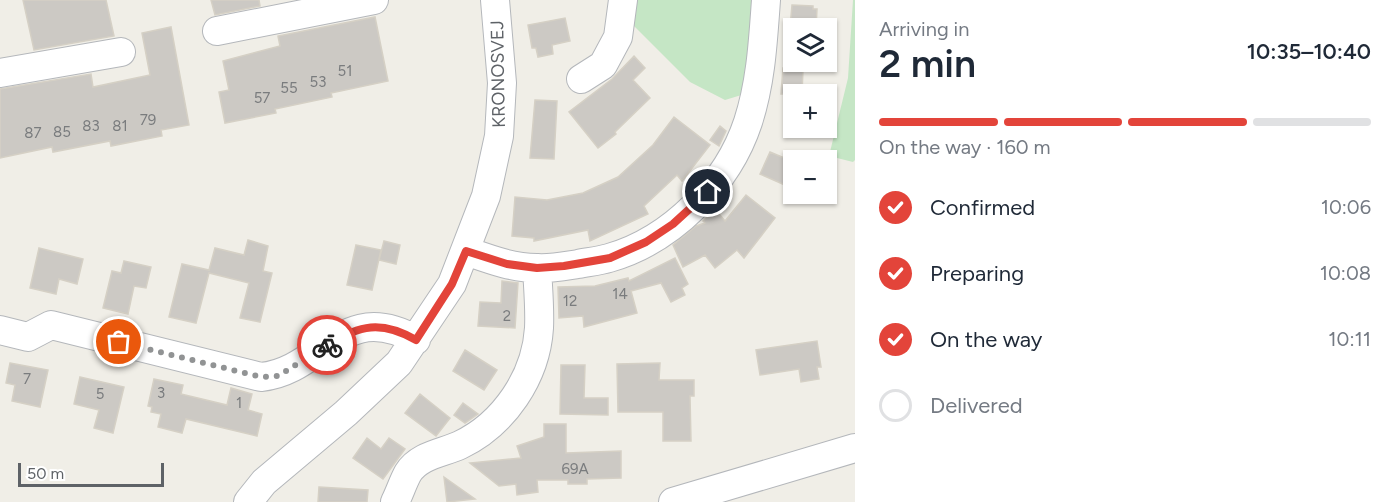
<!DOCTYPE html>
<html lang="en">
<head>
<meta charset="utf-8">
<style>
	body { margin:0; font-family:Figtree,sans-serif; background:#f2f2f3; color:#1f2937; height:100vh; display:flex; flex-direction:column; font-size:22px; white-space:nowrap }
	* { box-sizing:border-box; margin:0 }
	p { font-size:20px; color:#747a83 }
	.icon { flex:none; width:33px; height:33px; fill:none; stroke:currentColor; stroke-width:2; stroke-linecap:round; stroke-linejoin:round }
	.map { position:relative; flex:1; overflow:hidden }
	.details { display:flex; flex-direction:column; background:#fff; width:540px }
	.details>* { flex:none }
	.controls { position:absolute; left:783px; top:18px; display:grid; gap:12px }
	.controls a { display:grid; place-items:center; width:54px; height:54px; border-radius:0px; background:#fff; box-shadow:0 2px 4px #0004; font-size:30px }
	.scale { position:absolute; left:18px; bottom:15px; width:146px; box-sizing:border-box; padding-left:6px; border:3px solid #5e6267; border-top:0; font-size:16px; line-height:21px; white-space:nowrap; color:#5e6267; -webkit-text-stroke:4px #fff; paint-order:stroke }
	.pin { position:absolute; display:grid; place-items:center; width:51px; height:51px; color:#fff; margin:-26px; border:3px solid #fff; border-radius:50%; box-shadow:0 2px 6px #0007 }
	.courier { position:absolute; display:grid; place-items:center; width:60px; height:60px; margin:-30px; border:4px solid #e3443a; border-radius:50%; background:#fff; color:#222; box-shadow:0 2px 8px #0007 }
	.head em { font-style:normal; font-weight:600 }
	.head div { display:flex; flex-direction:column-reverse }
	.head { display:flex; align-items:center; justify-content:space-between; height:102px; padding:0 24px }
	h1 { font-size:39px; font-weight:600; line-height:45px }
	.bar { display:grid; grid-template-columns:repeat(4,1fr); gap:9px 6px; align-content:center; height:72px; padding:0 24px }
	.bar i { height:8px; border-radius:4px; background:#e0e1e3 }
	.bar .active { background:#e3443a }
	.bar p { grid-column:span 4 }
	ol { padding:0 24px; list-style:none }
	li { display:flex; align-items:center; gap:18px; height:66px }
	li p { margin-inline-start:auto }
	li .icon { padding:6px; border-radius:50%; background:#e3443a; color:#fff; stroke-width:4 }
	li:last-child { color:#747a83 }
	li i { width:33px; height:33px; border:3px solid #e0e1e3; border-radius:50% }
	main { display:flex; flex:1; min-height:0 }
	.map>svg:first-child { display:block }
	.green { fill:#c5e6c5 }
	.building { fill:#ccc9c4; stroke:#d5d0c5; stroke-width:1.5 }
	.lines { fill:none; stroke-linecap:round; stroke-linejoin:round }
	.minor-casing { stroke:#b4b7bb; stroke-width:30 }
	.minor { stroke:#fff; stroke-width:28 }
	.done { stroke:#919394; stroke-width:6; stroke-dasharray:0 10.8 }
	.route { stroke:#e3443a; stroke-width:8 }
	.labels { text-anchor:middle; stroke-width:5; stroke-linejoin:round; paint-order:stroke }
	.number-label { font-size:15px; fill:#7a7c7e }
	.street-label { font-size:18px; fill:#5e6267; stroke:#fff }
</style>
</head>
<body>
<main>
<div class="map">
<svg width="855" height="502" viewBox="0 0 855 502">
	<rect width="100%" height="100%" fill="#f0eee7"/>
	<path class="green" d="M630,0H755L748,93L725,100L690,82L630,22Z
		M853,0H855V160L853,162L829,156L848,78Z"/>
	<path class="building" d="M23,0H106L114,36L34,50Z
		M211,0H259L260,6L215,15Z
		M792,5L813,6V9H817L816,28H790Z
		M375,17L388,81L331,93L332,97L275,109L276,113L225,123L219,92L229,90L223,61L280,46L278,36Z
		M565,18L570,41L552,45L553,54L538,57L536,48H532L528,25Z
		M171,27L189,125L161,130L162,136L111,146L110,141L53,152L52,147L0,158V89L91,74L93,87L150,75L142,33Z
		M634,56L645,68L633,80L650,98L615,132L616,134L598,148L569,112L612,79Z
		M783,68L803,69L802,94H781Z
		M535,100L557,101L554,159L530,158Z
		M674,117L710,145L682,181L677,175L644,206L648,214L590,241L588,230L534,241V238L512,236L515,197L547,200L583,193L618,177L653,145Z
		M720,126L726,131L719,146L710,140Z
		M770,152L794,162V189L760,174Z
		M746,195L775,218L744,258L737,250L715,268L705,255L683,267L673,245L696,226L705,223L703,221L715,209L725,221Z
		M248,240L268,246L263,271L272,273L260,322L240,318L249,283L209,273L196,323L169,317L182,264L209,270L215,248L244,255Z
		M384,241L400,245L396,264L379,260Z
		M356,245L381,250L372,290L347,285Z
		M39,248L83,259L77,284L59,279L56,294L30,288Z
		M675,258L688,284L682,288L685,295L671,302L661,283L631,291L637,313L584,327L583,316L559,318L558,287L595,286L628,278L629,281Z
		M124,261L151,267L146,288L134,286L128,314L103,308L112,271L121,273Z
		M502,281L518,283L515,328L478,326L480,302L501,303Z
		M817,341L821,367H817L819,379L801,382L799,369L760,375L756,350Z
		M465,350L497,370L484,390L453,371Z
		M10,363L48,370L40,407L12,401L15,385L6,383Z
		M660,363L659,380H694V396H690L691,441H663V412H618L617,364Z
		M561,365H585L584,398H608V415L560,414Z
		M80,377L124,387L113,433L94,428L99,410L74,404Z
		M154,379L183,385L181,394L227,405L231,388L252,394L248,410L262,414L257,436L186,419L182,433L158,427L161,414L151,412L152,407L148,406Z
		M420,394L450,418L436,436L405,413Z
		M463,403L478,414L465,423L454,415Z
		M544,424H566V453L621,451V478L587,479V484H568V480H537L538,492L517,495L516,484L499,486L470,463L521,458L517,446L544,437Z
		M367,438L381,449L389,438L405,449L383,479L353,458Z
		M444,477L475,499L447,502Z
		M319,487L368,490L367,502H318Z"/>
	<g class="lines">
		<g class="minor-casing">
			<path id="minor" d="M217,31L374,0
				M0,73L121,52
				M581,79L603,65L618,37L623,0
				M466,251C489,259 512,268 537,268C550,269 565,266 578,264C588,262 599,261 609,258C672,240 728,183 748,122C761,82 763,41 766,0
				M0,330L28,337L51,325L261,377C322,371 343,298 416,340
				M248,502L264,482L346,413L399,363L452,284L486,196L499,136L502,83L495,0
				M395,502C400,492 403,482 408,473C419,455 443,453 460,445C504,424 536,377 539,328C540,309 538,288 537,268
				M673,502L855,448"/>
		</g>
		<use href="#minor" class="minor"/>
	</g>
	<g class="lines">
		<path class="done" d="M119,342L261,377L278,376L327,345"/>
		<path class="route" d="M327,345C360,325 381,320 416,340L452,284L466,251L507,264L537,268L564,266L610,258L646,242L673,224L708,192"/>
	</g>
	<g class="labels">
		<g class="number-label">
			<text x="345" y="76">51</text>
			<text x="318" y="87">53</text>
			<text x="289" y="93">55</text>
			<text x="262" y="103">57</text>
			<text x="148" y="125">79</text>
			<text x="91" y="131">83</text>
			<text x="120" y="131">81</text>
			<text x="62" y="137">85</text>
			<text x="33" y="138">87</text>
			<text x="620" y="299">14</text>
			<text x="570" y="306">12</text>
			<text x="507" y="321">2</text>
			<text x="27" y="384">7</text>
			<text x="161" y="398">3</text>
			<text x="100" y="399">5</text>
			<text x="239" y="408">1</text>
			<text x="575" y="474">69A</text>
		</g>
		<g class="street-label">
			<text transform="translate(498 74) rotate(-91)" y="6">KRONOSVEJ</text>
		</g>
	</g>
</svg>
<div class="controls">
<a><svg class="icon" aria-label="layers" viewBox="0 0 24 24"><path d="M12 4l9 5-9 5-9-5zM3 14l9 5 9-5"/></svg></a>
<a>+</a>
<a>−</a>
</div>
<div class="scale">50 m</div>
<div class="pin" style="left:119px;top:342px;background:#ea580c"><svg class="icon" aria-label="bag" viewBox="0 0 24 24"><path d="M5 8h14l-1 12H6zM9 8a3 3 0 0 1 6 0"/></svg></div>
<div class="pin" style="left:708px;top:192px;background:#1f2937"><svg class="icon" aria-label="home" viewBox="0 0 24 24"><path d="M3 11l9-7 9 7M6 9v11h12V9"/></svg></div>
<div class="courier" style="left:327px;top:345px"><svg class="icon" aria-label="bike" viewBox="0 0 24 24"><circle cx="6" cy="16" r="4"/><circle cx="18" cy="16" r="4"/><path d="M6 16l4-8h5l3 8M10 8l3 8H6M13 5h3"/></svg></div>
</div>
<section class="details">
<div class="head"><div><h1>2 min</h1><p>Arriving in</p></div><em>10:35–10:40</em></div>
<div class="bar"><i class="active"></i><i class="active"></i><i class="active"></i><i></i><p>On the way · 160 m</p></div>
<ol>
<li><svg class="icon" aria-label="check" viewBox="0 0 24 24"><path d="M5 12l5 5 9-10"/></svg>Confirmed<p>10:06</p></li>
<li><svg class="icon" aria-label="check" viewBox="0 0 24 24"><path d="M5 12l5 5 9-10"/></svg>Preparing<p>10:08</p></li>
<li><svg class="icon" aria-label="check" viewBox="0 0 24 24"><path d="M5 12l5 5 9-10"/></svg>On the way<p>10:11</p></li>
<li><i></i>Delivered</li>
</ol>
</section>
</main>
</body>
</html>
